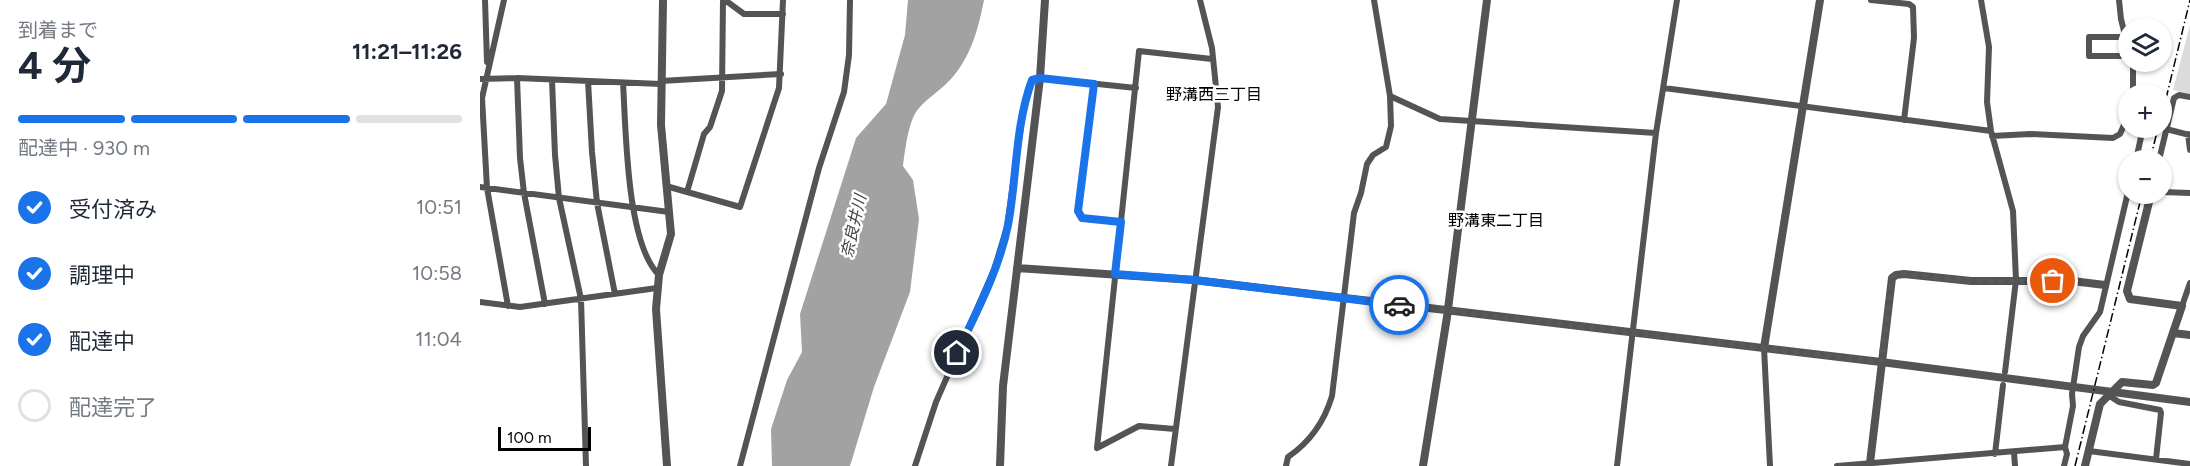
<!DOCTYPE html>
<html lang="ja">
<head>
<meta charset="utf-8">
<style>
	body { margin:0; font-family:Figtree,"Noto Sans JP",sans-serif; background:#f2f2f3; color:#1f2937; height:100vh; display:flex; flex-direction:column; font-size:22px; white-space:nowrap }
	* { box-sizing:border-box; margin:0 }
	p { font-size:20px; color:#747a83 }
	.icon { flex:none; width:33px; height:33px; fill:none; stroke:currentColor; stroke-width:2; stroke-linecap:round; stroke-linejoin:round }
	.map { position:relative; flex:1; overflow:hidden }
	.drawer { display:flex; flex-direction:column; background:#fff; width:480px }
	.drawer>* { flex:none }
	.controls { position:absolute; left:1638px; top:18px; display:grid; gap:12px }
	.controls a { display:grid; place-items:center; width:54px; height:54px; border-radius:50%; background:#fff; box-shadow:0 2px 4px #0004; font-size:30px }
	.scale { position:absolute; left:18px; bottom:15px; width:93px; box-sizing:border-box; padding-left:6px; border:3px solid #000; border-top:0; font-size:16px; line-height:21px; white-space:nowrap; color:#000; -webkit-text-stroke:4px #fff; paint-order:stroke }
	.pin { position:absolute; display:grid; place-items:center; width:51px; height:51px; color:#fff; margin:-26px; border:3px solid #fff; border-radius:50%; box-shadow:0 2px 6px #0007 }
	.courier { position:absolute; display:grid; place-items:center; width:60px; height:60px; margin:-30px; border:4px solid #1a73e8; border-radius:50%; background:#fff; color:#222; box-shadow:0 2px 8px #0007 }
	.summary em { font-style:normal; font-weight:700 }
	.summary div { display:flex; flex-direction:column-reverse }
	.summary { display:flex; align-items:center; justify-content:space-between; height:102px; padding:0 18px }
	h1 { font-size:39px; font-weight:700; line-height:45px }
	.bar { display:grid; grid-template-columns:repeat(4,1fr); gap:9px 6px; align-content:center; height:72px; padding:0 18px }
	.bar i { height:8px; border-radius:4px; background:#e0e1e3 }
	.bar .active { background:#1a73e8 }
	.bar p { grid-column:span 4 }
	ol { padding:0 18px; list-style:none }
	li { display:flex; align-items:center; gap:18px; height:66px }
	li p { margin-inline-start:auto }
	li .icon { padding:6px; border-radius:50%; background:#1a73e8; color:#fff; stroke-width:4 }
	li:last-child { color:#747a83 }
	li i { width:33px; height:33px; border:3px solid #e0e1e3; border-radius:50% }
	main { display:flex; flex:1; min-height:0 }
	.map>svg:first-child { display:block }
	.green { fill:#dbdbdb }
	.water { fill:#a2a2a2 }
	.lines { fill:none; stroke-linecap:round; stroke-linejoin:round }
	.minor { stroke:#545454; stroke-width:6 }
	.tertiary { stroke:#545454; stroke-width:8 }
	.rail { stroke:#000; stroke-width:1.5; stroke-dasharray:9 3 1.5 3; stroke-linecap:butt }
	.done { stroke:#595959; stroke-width:6; stroke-dasharray:0 10.8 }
	.route { stroke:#1a73e8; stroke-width:8 }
	.labels { text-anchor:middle; stroke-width:5; stroke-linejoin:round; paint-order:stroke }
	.neighbourhood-label { font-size:16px; fill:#000; stroke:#fff }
	.water-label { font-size:16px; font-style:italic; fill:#434343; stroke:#fff }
</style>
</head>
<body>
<main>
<section class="drawer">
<div class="summary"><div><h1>4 分</h1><p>到着まで</p></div><em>11:21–11:26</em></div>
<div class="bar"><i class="active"></i><i class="active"></i><i class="active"></i><i></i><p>配達中 · 930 m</p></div>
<ol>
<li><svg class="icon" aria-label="check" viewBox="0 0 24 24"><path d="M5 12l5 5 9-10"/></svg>受付済み<p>10:51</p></li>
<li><svg class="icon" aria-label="check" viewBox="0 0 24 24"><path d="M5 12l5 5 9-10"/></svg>調理中<p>10:58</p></li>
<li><svg class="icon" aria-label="check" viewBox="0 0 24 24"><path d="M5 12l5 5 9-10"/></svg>配達中<p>11:04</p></li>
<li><i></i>配達完了</li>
</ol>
</section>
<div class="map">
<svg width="1710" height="466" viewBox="0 0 1710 466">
	<rect width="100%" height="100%" fill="#fff"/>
	<path class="green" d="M1710,25V94L1693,90Z"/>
	<path class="water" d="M428,0H504C498,30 491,57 470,80C460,91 444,100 436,112C428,125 425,151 423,166L433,180L439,219L430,292L394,387L370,466H292L291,429L307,380L322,352L320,314L376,138L406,104L425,35Z"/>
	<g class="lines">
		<path class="minor" d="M5,0L7,62
			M24,0L2,98L7,188L28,306
			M245,0L264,14H303
			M1391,0L1429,4L1433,7L1434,38L1424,120
			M1501,0L1509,47L1507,102L1511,131L1533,211L1536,280L1525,372
			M1639,0L1641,19L1648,47
			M1646,37H1609V56H1648
			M1653,62V94
			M37,78L40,158L44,193L65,304
			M0,79L37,78L181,84
			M72,80L75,155L79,198L101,299L106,466
			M108,81L112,152L117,203L135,294
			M181,81L301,74
			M143,83C146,128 146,243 179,275
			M614,83L598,211L602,218L641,222
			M1184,88L1511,131
			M910,96L960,119L1176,133
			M1686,129L1710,135
			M1708,134L1710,150
			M1512,136L1550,134L1633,138L1640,134L1648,116
			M1656,160L1663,128
			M1679,160L1694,98L1699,95L1710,97
			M186,186L260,207L299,88L303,0
			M0,187L189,212
			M207,192L224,134L230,127L242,91L243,0
			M1682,192L1710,193
			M0,302L40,307L177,288
			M1702,306L1710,283
			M1284,348L1290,466
			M1628,395L1639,402L1680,410L1681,413L1676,459
			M617,448L659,51L732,59
			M617,448L659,426L695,429
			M1609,451L1710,464
			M1534,452L1535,466
			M1515,454L1523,385
			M260,466L339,168L364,92L369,55L370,0
			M435,466L456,402L514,270L527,227L543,112L552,80L560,78L656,88
			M691,466L738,107L732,48L720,0
			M806,466L808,457C830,442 844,423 852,396L874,213L881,193L887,164L893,155L906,147L911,126L910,96L894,0
			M1137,466L1176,133L1197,0
			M1357,466L1585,447
			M1584,466L1587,454L1585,447L1593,406L1592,394L1599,347L1603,336L1620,312L1648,192"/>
		<path class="tertiary" d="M183,0L181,125L191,234L179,275L176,309L187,466
			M537,268L714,280L1401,362L1710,402
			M1693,333L1710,335
			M1284,348L1340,0
			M1390,463L1412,278L1416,275L1424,274L1491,281H1592L1625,285
			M520,466L523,386L560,78L565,0
			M943,466L967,317L1007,0
			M1605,466L1620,404L1642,382L1673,385L1676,383L1702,306L1650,299L1647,291L1671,194"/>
		<path class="rail" d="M1682,115L1710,0
			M1670,160L1678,128
			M1595,466L1662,194"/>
	</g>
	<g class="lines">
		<path class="done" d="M919,305L1401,362L1412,278L1416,275L1424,274L1491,281H1573"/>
		<path class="route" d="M477,353C496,313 519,270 528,225C537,177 535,126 552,80L560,78L614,84L598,211L602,218L641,222L635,274L714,280L919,305"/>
	</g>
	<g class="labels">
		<g class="neighbourhood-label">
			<text x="734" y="100">野溝西三丁目</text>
			<text x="1016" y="226">野溝東二丁目</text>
		</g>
		<g class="water-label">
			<text transform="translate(373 226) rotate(-77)" y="6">奈良井川</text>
		</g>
	</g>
</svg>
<div class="controls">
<a><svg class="icon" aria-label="layers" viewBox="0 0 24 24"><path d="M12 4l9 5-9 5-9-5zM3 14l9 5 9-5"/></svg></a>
<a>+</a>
<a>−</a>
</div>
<div class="scale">100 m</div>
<div class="pin" style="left:1573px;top:281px;background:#ea580c"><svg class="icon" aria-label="bag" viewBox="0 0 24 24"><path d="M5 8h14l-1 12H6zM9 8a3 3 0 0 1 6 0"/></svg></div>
<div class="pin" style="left:477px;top:353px;background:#1f2937"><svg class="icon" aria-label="home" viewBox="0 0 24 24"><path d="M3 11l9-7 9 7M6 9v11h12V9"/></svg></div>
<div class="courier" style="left:919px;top:305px"><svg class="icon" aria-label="car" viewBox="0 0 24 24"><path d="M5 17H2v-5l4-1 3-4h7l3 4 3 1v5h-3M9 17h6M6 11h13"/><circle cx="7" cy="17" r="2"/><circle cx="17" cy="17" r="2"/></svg></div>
</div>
</main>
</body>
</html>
